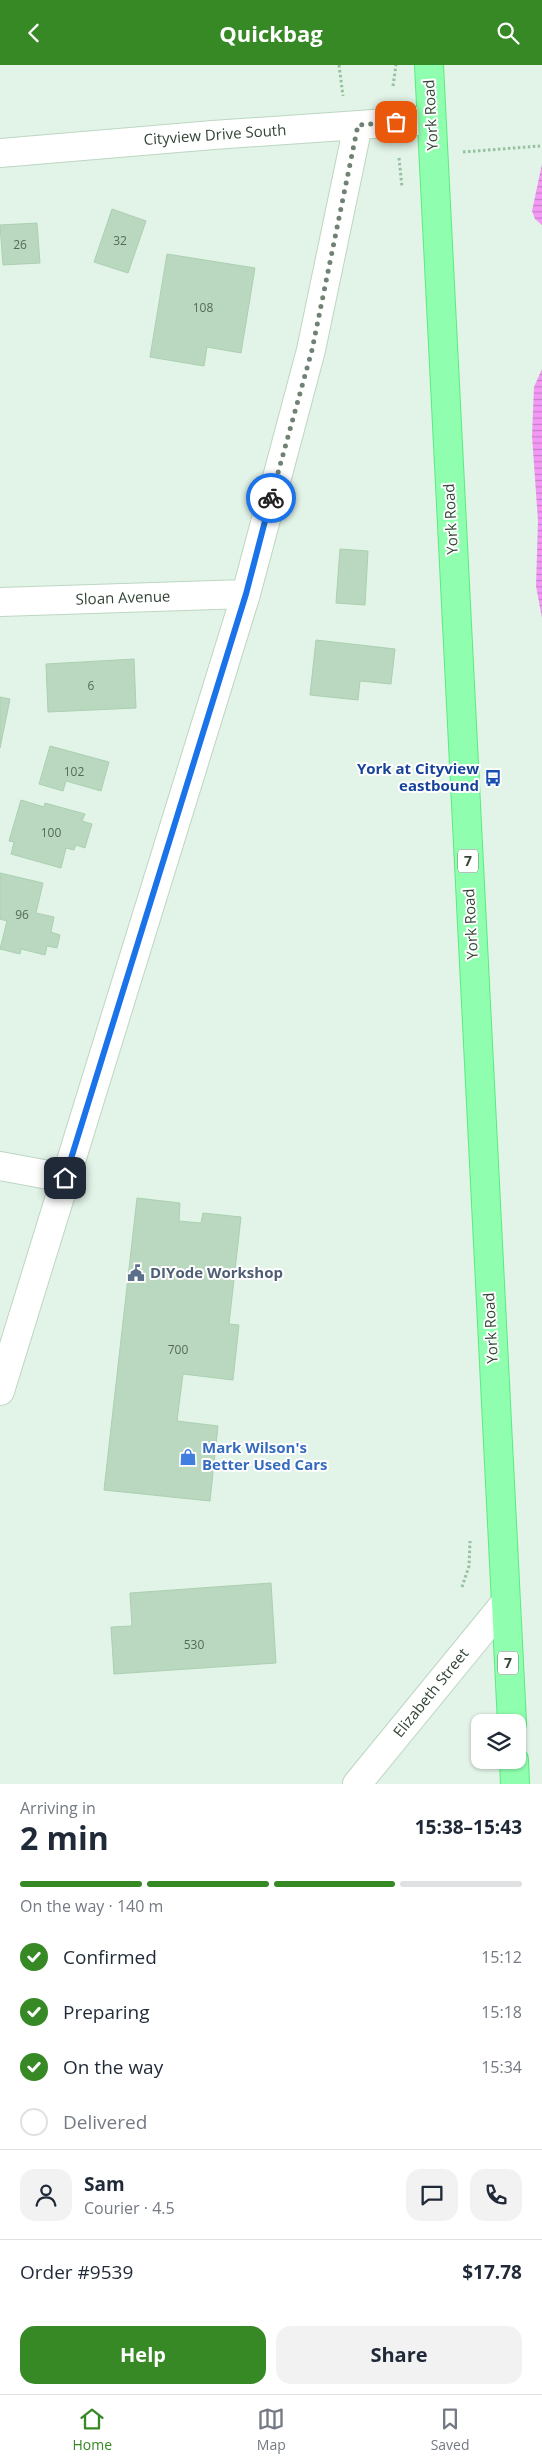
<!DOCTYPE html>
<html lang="en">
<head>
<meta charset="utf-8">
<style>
	body { margin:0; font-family:"Open Sans",sans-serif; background:#f2f2f3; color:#1f2937; height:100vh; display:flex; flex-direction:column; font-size:19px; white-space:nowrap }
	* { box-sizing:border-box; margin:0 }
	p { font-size:16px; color:#747a83 }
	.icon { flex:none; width:28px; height:28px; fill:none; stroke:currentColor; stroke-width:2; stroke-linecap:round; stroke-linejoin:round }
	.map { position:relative; height:1719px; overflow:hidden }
	.details { display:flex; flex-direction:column; background:#fff; flex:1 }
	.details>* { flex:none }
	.fabs { position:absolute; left:471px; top:1649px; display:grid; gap:10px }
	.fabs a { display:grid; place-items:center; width:55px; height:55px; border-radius:10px; background:#fff; box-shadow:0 1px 4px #0004; font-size:25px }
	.pin { position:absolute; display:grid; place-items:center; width:42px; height:42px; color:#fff; margin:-21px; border-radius:10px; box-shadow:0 2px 8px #0006 }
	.courier { position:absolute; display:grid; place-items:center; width:50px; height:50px; margin:-25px; border:4px solid #1a73e8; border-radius:50%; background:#fff; color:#222; box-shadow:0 1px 6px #0007 }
	.overview em { font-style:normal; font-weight:700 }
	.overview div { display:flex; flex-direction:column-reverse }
	.overview { display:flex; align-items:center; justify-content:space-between; height:85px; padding:0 20px }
	h1 { font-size:32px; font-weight:700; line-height:38px }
	.bar { display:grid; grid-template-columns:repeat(4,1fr); gap:8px 5px; align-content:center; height:60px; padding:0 20px }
	.bar i { height:6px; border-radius:4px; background:#e0e1e3 }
	.bar .current { background:#368924 }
	.bar p { grid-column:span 4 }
	.line { display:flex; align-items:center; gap:12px; padding:0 20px; border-top:1px solid #e0e1e3 }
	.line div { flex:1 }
	.round { display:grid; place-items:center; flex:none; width:52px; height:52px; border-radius:15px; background:#f2f2f3 }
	ol { padding:0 20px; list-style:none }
	li { display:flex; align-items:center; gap:15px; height:55px }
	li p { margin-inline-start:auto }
	li .icon { padding:5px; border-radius:50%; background:#368924; color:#fff; stroke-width:4 }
	li:last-child { color:#747a83 }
	li i { width:28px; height:28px; border:2px solid #e0e1e3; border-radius:50% }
	.primary-button { display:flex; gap:10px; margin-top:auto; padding:10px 20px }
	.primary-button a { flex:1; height:58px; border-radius:15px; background:#368924; color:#fff; font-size:20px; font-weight:700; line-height:58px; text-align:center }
	.primary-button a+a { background:#f2f2f3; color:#1f2937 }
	header { display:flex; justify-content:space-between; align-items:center; height:65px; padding:0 20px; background:#368924; color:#fff; font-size:22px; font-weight:700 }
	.dock { display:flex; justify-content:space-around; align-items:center; height:70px; border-top:1px solid #e0e1e3; background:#fff; font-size:14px; color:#747a83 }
	.dock a { display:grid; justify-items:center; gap:2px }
	.dock .current { color:#368924 }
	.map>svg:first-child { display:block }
	.water { fill:url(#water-rules) }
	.building { fill:#bad8bf; stroke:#aad0b1 }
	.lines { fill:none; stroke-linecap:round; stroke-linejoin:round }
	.minor-casing { stroke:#bcd7c2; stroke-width:30 }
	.major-casing { stroke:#58ec7f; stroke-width:30 }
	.path { stroke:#95c19e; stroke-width:3; stroke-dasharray:2.5 2.5; stroke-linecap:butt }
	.minor { stroke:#fff; stroke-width:28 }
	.major { stroke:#8fffaf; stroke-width:28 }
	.done { stroke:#708274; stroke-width:5; stroke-dasharray:0 9 }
	.route { stroke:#1a73e8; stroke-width:6 }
	.labels { text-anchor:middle; stroke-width:4; stroke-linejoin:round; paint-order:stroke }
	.number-label { font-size:12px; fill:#556a58 }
	.shield { fill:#fff; stroke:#707d72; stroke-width:1 }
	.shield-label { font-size:14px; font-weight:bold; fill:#334536 }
	.street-label { font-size:15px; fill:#334536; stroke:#fff }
	.transit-label { font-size:15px; font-weight:bold; fill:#164399; stroke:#fff; text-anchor:end }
	.service-label { font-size:15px; font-weight:bold; fill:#4e5e75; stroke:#fff; text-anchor:start }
	.shop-label { font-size:15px; font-weight:bold; fill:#366cbe; stroke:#fff; text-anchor:start }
</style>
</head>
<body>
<header><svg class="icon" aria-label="back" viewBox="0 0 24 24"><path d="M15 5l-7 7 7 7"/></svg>Quickbag<svg class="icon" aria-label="search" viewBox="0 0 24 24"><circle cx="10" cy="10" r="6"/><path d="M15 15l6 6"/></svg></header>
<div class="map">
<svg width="542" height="1719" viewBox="0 0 542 1719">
	<defs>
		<pattern id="water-rules" width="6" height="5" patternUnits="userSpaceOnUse" patternTransform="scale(1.25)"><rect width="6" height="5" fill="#f399f5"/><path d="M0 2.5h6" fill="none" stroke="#c57fc7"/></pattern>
	</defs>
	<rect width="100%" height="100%" fill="#e2f3e7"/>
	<path class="water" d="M542,99V160L535,154L532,146Z
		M542,304V553L536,521L538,456L532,371L534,322Z"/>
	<path class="building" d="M112,144L146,156L128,208L94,197Z
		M37,158L40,198L3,200L0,160Z
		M167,189L255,203L241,288L207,282L204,301L150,292Z
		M340,484L368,486L365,540L336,538Z
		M316,575L395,584L391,619L360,616L358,635L310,630Z
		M134,594L136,643L48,647L46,599Z
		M0,632L10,634L0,683Z
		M50,681L109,697L101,726L66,716L63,726L39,719Z
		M21,735L44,742L45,738L85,749L82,756L92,759L85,783L76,780L74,785L66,783L61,803L11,789L14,777L9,776Z
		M0,808L43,818L36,848L54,852L51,867L60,870L57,883L47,881L45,890L21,884L20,889L0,884L7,856L0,854Z
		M137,1133L180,1138L179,1156L201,1158L203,1148L241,1152L229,1259L239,1260L233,1315L183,1309L177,1356L218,1361L210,1436L104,1425Z
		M271,1518L276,1598L114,1609L111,1562L132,1561L130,1528Z"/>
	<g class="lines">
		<g class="minor-casing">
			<path id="minor" d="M0,88L213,70L431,55
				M0,537L246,529
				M0,1101L65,1113
				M0,1326L246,529L311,285L358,60
				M357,1719L505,1538"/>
		</g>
		<g class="major-casing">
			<path id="major" d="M429,0L512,1658
				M514,1695L515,1719"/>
		</g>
		<path class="path" d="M339,0L343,31
			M393,21L396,0
			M463,87L540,81
			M399,93L402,122
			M462,1522L469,1501L470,1476
			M476,1675L480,1680"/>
		<use href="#minor" class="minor"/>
		<use href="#major" class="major"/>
	</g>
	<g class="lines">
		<path class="done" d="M271,433L312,285L358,60L396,57"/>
		<path class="route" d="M65,1113L246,529L271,433"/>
	</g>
	<defs>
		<g id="bus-bare" transform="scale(1.35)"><path d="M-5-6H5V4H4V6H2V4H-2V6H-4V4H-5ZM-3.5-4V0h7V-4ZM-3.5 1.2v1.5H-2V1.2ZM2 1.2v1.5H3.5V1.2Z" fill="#1a4fb4" stroke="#fff" stroke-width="2.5" paint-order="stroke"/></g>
		<g id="civic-bare" transform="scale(1.35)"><path d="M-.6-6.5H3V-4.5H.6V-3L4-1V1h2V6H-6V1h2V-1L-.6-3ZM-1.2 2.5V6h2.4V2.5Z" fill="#5c6f8a" stroke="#fff" stroke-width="2.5" paint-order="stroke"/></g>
		<g id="shop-bare" transform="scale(1.35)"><path d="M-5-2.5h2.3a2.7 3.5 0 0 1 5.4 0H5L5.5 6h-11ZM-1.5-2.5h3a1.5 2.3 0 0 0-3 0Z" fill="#3f7fe0" stroke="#fff" stroke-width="2.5" paint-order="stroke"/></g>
	</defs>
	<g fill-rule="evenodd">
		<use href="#bus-bare" x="493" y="713"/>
		<use href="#civic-bare" x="136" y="1208"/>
		<use href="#shop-bare" x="188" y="1392"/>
	</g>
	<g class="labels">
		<g class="number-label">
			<text x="120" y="180">32</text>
			<text x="20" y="184">26</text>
			<text x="203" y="247">108</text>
			<text x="91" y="625">6</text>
			<text x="74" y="711">102</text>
			<text x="51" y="772">100</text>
			<text x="22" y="854">96</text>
			<text x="178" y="1289">700</text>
			<text x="194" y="1584">530</text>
		</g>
		<g class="shield">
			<rect x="458" y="784.5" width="20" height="23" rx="4"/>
			<rect x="498" y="1586.5" width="20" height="23" rx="4"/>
		</g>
		<g class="shield-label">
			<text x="468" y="801">7</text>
			<text x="508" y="1603">7</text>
		</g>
		<g class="street-label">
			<text transform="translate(431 50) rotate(-93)" y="5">York Road</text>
			<text transform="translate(215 70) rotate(-4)" y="5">Cityview Drive South</text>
			<text transform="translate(451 454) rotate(-93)" y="5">York Road</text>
			<text transform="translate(123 533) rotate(-2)" y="5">Sloan Avenue</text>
			<text transform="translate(471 859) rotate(-93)" y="5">York Road</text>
			<text transform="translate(491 1263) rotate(-93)" y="5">York Road</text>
			<text transform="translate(431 1628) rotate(-51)" y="5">Elizabeth Street</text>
		</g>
		<g class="transit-label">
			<text x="479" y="709">York at Cityview<tspan x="479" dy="17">eastbound</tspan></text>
		</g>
		<g class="service-label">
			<text x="150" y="1213">DIYode Workshop</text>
		</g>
		<g class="shop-label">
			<text x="202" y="1388">Mark Wilson's<tspan x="202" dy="17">Better Used Cars</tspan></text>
		</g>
	</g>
</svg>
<div class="fabs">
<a><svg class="icon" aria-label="layers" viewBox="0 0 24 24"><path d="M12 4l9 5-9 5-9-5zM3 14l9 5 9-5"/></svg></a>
</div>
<div class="pin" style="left:396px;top:57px;background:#ea580c"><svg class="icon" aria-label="bag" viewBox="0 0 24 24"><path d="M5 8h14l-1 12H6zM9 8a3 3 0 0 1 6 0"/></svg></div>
<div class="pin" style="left:65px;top:1113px;background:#1f2937"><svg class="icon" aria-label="home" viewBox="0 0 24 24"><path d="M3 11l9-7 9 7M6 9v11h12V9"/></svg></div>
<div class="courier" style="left:271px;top:433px"><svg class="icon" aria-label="bike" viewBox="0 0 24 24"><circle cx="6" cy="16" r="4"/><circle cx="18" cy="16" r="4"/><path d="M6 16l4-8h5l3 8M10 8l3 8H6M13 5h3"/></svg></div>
</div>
<section class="details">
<div class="overview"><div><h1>2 min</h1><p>Arriving in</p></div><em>15:38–15:43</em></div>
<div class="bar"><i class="current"></i><i class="current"></i><i class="current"></i><i></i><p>On the way · 140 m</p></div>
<ol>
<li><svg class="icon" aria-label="check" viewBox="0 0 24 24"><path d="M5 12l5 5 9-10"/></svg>Confirmed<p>15:12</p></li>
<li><svg class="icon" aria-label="check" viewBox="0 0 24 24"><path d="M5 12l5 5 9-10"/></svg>Preparing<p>15:18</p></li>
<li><svg class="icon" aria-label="check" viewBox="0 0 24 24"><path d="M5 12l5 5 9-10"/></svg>On the way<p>15:34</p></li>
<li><i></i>Delivered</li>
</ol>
<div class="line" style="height:90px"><a class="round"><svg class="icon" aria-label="person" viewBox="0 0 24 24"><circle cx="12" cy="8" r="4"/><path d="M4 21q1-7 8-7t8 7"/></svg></a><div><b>Sam</b><p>Courier · 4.5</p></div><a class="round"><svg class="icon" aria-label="chat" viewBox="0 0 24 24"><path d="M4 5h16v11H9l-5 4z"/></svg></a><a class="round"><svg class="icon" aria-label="phone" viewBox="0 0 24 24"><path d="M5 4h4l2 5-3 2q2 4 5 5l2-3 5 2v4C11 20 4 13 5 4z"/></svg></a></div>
<div class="line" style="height:65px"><div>Order #9539</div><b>$17.78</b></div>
<div class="primary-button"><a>Help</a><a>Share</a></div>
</section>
<nav class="dock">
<a class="current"><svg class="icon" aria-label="home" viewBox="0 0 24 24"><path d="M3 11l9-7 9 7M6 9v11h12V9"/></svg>Home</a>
<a><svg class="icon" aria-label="map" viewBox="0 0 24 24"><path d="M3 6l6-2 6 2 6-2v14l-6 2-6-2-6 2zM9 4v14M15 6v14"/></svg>Map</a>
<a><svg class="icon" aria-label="saved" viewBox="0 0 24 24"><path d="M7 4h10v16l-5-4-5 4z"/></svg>Saved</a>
</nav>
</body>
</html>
